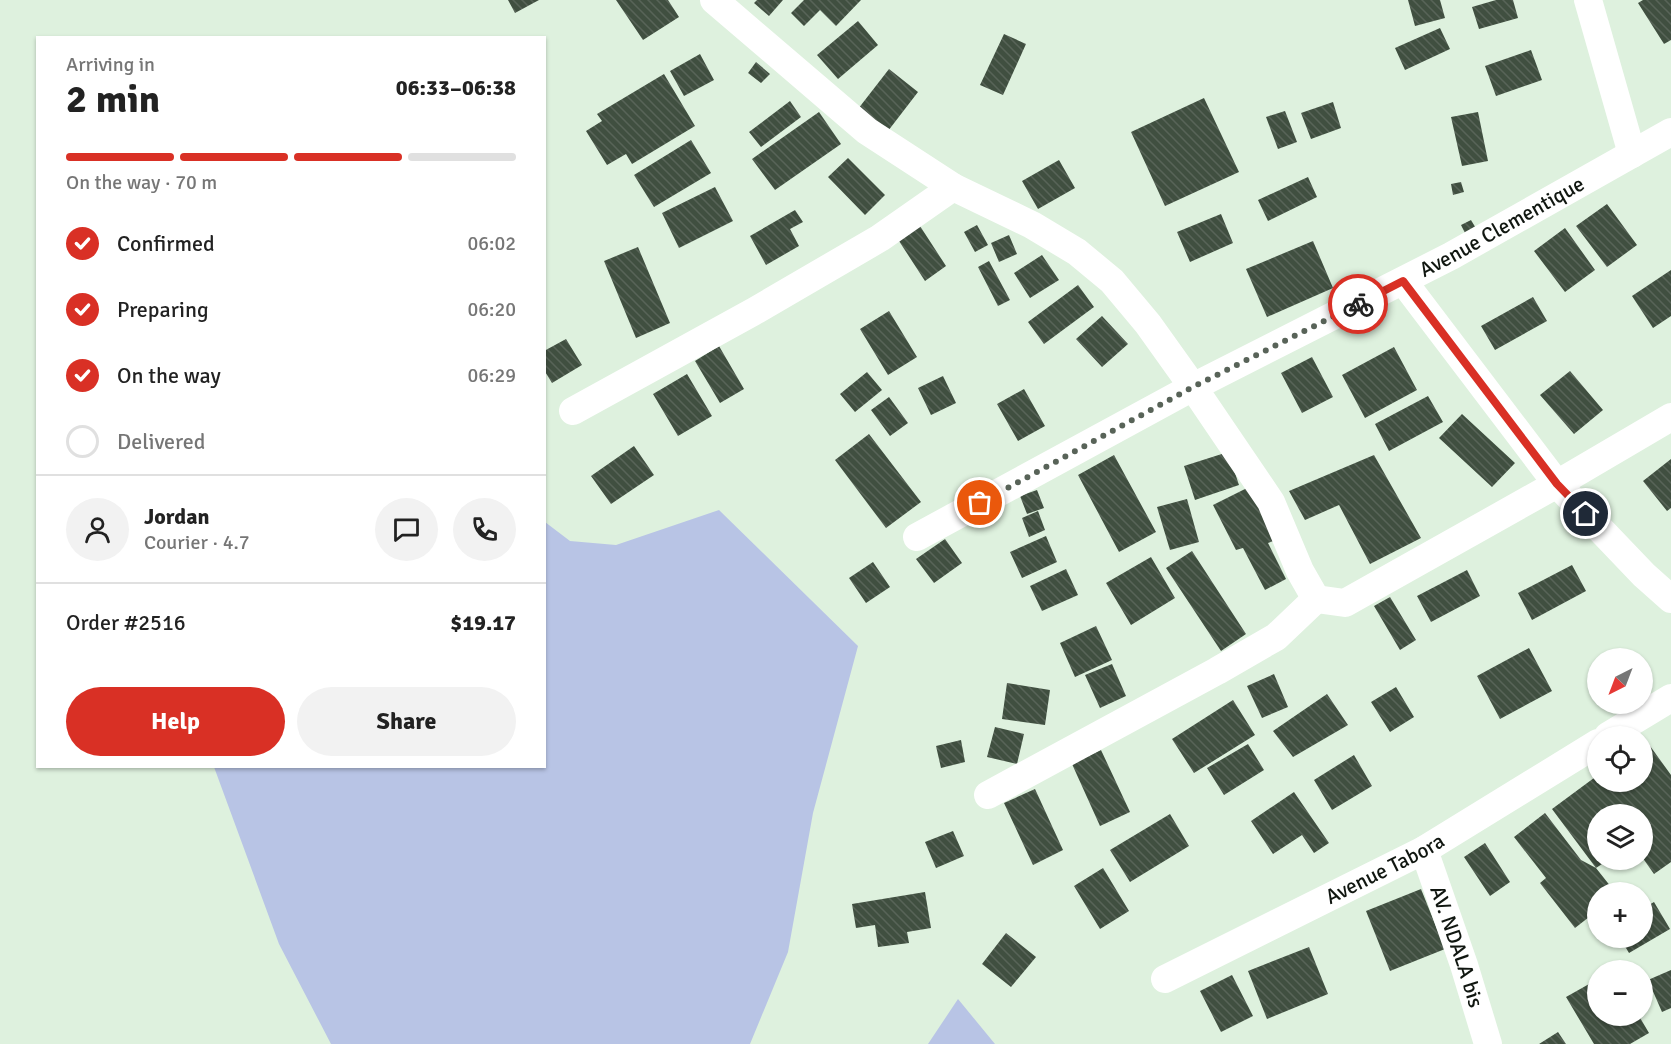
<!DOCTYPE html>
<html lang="en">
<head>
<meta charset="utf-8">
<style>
	body { margin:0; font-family:Signika,sans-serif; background:#f2f2f2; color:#222; height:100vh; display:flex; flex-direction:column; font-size:22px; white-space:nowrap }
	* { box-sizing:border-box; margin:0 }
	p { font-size:20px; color:#767676 }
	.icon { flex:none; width:33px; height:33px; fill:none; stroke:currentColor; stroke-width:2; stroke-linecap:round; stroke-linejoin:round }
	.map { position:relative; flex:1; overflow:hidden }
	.panel { position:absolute; left:36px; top:36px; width:510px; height:732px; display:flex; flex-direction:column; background:#fff; border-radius:0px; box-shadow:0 2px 4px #0004 }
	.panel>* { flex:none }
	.needle { width:39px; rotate:222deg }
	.buttons { position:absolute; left:1587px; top:648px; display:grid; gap:12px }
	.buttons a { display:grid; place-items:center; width:66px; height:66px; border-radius:50%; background:#fff; box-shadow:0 2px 4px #0004; font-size:30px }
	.pin { position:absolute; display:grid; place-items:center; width:51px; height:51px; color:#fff; margin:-26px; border:3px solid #fff; border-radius:50%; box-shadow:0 2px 6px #0007 }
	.courier { position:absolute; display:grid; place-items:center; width:60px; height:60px; margin:-30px; border:4px solid #d93025; border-radius:50%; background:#fff; color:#222; box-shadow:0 2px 8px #0007 }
	.head em { font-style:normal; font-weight:700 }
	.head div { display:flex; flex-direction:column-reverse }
	.head { display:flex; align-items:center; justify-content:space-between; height:102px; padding:0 30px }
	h1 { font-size:39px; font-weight:700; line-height:45px }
	.bar { display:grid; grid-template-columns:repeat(4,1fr); gap:9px 6px; align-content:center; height:72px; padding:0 30px }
	.bar i { height:8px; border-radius:4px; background:#e0e0e0 }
	.bar .active { background:#d93025 }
	.bar p { grid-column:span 4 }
	.line { display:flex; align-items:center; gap:15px; padding:0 30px; border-top:2px solid #e0e0e0 }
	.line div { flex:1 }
	.round { display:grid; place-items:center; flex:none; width:63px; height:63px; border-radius:32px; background:#f2f2f2 }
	ol { padding:0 30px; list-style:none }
	li { display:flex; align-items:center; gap:18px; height:66px }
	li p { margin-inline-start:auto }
	li .icon { padding:6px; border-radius:50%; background:#d93025; color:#fff; stroke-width:4 }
	li:last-child { color:#767676 }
	li i { width:33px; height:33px; border:3px solid #e0e0e0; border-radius:50% }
	.primary-button { display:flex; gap:12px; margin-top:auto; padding:12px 30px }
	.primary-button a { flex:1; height:69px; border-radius:36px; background:#d93025; color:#fff; font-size:24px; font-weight:700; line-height:69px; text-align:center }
	.primary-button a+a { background:#f2f2f2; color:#222 }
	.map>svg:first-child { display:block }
	.green { fill:#b8c4e5 }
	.building { fill:url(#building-back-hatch) }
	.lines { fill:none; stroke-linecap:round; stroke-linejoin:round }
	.minor { stroke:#fff; stroke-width:28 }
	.done { stroke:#586358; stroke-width:6; stroke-dasharray:0 10.8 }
	.route { stroke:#d93025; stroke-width:8 }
	.labels { text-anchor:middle; stroke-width:6; stroke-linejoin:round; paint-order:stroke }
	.street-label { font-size:21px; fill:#101610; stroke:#ecfeeb }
</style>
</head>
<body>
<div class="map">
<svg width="1671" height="1044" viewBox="0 0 1671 1044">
	<defs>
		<pattern id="building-back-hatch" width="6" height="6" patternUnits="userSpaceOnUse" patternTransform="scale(1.5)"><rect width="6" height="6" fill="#404f40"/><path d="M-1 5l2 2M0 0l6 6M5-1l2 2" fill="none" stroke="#586458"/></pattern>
	</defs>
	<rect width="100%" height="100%" fill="#def1de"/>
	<path class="green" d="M719,510L858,646L813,813L788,952L750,1044H331L279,944L214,767L544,766L545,522L570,541L616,545Z
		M958,999L995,1044H928Z"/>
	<path class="building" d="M508,0H539L515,13Z
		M616,0H668L679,17L643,40Z
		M757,0H783L769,16L754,3Z
		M804,0H861L836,26L820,10L804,26L791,13Z
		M1408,0H1440L1445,18L1415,26Z
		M1496,0H1513L1518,18L1479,29L1472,7Z
		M1643,0H1671V40L1664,44L1638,3Z
		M858,21L878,45L838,79L817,55Z
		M1440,28L1450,49L1405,70L1395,48Z
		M1004,34L1026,44L1003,95L980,85Z
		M1531,50L1542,80L1496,96L1485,66Z
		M700,54L714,80L684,96L670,71Z
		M756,62L770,74L761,83L748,73Z
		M889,69L918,92L888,131L858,109Z
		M664,74L695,126L632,164L626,154L607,165L586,131L602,121L597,114Z
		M1204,98L1239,172L1165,206L1131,132Z
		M790,101L801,117L761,147L749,132Z
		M1333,102L1341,128L1311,139L1301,113Z
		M1285,111L1297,142L1278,149L1266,117Z
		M819,112L841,144L775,190L752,159Z
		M1478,112L1488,161L1462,166L1451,117Z
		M691,140L711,173L654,207L634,175Z
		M848,158L885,195L865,215L828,177Z
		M1059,160L1075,188L1038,209L1022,181Z
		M1308,177L1317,197L1268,221L1258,200Z
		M1461,182L1464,192L1453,195L1451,184Z
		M715,187L733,221L679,248L662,213Z
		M1607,204L1637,245L1607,267L1576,226Z
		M795,210L803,222L790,229L799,246L766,265L750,236Z
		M1221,214L1233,243L1190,262L1177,232Z
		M1471,220L1477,230L1466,235L1461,225Z
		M977,225L988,245L975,252L964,232Z
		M920,226L946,266L925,281L899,241Z
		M1565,228L1595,270L1565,292L1534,251Z
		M1009,235L1017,254L999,262L991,243Z
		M1313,241L1333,288L1267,317L1246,269Z
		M638,247L670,323L636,338L604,261Z
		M1042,255L1059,280L1030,298L1014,273Z
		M989,261L1010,300L998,306L978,267Z
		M1671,270V316L1653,328L1632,296Z
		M1078,285L1094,307L1044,344L1028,322Z
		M1533,297L1547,321L1495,350L1481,326Z
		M889,311L917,357L888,375L860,329Z
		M1102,316L1128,344L1102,367L1076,339Z
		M566,339L582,365L552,383L544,370V351Z
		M719,346L744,389L720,403L695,361Z
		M1394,347L1417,390L1365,418L1342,375Z
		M1312,357L1333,397L1302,413L1281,373Z
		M1570,371L1603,410L1574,434L1540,395Z
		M867,372L882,390L855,412L840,394Z
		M687,374L712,416L678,436L653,394Z
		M943,376L956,403L931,415L918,388Z
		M1024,389L1045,426L1018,441L997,404Z
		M1428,396L1443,422L1389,451L1375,424Z
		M889,397L908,423L890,436L871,410Z
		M1462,414L1515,463L1492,487L1439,438Z
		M869,434L921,502L886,528L835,460Z
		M634,446L654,475L611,504L591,476Z
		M1228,452L1239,485L1195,500L1184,466Z
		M1114,455L1156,532L1119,552L1078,475Z
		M1374,455L1421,538L1370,564L1339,505L1305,520L1289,491Z
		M1671,459V508L1667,511L1643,481Z
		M1249,487L1276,540L1268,543L1286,579L1265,590L1243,548L1236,550L1213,505Z
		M1037,490L1044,508L1027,514L1020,496Z
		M1187,499L1199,542L1170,550L1157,507Z
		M1038,511L1045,530L1029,537L1022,518Z
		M1046,536L1057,562L1022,578L1010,552Z
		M945,539L962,563L934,583L916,559Z
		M1192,551L1246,634L1221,651L1166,568Z
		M1151,557L1175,598L1131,625L1106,583Z
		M873,562L890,587L866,603L849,578Z
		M1572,565L1586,591L1532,620L1518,593Z
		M1066,569L1078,595L1042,611L1030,586Z
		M1467,570L1480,596L1431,622L1417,596Z
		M1390,597L1416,640L1400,650L1374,606Z
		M1096,626L1112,660L1075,677L1060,643Z
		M1529,648L1552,691L1500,719L1477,676Z
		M1112,664L1126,696L1100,708L1085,675Z
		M1274,674L1288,707L1262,718L1247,686Z
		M1007,683L1050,690L1045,725L1002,719Z
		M1396,687L1414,717L1390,732L1371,702Z
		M1327,694L1348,725L1293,757L1273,731Z
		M1233,700L1255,735L1194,773L1172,739Z
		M995,727L1024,734L1017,764L987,757Z
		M1645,739L1671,775V862L1654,874L1642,857V814H1598V860H1608L1596,868L1552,809L1598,775V782H1642V741Z
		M961,740L965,762L941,768L936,746Z
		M1248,744L1264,770L1224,795L1207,768Z
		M1101,750L1130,812L1100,826L1072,764Z
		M1354,755L1372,786L1332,810L1314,780Z
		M1035,789L1063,850L1033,865L1004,803Z
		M1294,792L1329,843L1314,853L1302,835L1273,854L1251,821Z
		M1545,813L1581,860L1596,868L1615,892H1598V910L1575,928L1540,883L1546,878L1514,837Z
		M1170,814L1189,846L1130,882L1110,850Z
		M953,831L964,856L936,868L925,842Z
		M1485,843L1510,882L1490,896L1464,857Z
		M1103,868L1129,911L1100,929L1074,886Z
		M1421,889L1445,949L1390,971L1366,911Z
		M925,892L931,928L907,932L909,943L878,947L875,925L856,928L852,904Z
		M1654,902L1670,929L1629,953L1620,938H1642V909Z
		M1006,933L1036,957L1011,987L982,964Z
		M1309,947L1328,994L1267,1019L1248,971Z
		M1671,970V1008L1662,1012L1648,980Z
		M1232,975L1253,1016L1221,1032L1200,991Z
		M1598,979V1016H1639L1649,1033L1630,1044H1594L1566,997Z
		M1558,1032L1566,1044H1539Z"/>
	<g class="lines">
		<g class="minor">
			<path d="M714,0L867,131L953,187L1032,225L1077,252L1112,281L1148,324L1193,387L1271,502L1300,571L1316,599"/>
			<path d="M1588,0L1632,154"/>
			<path d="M1403,281L1557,484L1644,575L1671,599"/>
			<path d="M573,411L753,312L880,238L953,187"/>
			<path id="s1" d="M917,537L1193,387L1451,256L1671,132"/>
			<path d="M1316,599L1345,603L1557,484L1671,417"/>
			<path d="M1608,736L1671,698"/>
			<path d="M988,795L1217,671L1276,637L1316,599"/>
			<path id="s2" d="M1424,850L1464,965L1488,1044"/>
			<path id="s3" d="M1165,979L1424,850L1598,743"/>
		</g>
	</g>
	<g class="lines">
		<path class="done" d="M980,503L1193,387L1358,304"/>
		<path class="route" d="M1358,304L1403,281L1557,484L1586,514"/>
	</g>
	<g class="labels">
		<g class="street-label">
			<text dy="7" stroke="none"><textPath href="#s1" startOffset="662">Avenue Clementique</textPath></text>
			<text dy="7" stroke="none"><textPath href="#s3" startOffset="246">Avenue Tabora</textPath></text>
			<text dy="7" stroke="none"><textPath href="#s2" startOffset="102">AV. NDALA bis</textPath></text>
		</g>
	</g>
</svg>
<div class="buttons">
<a><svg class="needle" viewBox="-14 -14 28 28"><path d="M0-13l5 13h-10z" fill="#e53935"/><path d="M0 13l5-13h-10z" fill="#767676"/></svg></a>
<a><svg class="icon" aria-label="locate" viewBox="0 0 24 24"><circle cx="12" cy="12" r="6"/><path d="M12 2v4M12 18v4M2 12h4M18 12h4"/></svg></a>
<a><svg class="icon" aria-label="layers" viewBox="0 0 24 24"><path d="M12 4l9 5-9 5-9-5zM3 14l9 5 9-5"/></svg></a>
<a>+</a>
<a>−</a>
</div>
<div class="pin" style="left:980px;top:503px;background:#ea580c"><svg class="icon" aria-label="bag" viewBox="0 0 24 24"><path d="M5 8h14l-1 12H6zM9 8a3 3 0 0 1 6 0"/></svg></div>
<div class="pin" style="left:1586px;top:514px;background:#1f2937"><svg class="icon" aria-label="home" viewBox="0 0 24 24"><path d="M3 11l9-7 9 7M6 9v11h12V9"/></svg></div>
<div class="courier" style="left:1358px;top:304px"><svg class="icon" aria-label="bike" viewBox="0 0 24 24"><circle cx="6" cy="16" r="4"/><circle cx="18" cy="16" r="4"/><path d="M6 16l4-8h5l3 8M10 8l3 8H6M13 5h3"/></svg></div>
<section class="panel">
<div class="head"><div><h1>2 min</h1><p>Arriving in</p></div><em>06:33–06:38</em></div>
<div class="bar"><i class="active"></i><i class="active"></i><i class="active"></i><i></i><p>On the way · 70 m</p></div>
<ol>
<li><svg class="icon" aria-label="check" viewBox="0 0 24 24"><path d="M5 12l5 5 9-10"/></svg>Confirmed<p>06:02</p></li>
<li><svg class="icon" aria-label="check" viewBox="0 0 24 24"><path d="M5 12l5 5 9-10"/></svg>Preparing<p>06:20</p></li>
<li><svg class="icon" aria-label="check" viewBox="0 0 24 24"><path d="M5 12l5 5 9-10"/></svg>On the way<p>06:29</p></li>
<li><i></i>Delivered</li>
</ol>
<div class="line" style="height:108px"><a class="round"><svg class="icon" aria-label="person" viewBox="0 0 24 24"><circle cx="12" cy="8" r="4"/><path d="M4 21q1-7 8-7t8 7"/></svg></a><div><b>Jordan</b><p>Courier · 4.7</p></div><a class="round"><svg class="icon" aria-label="chat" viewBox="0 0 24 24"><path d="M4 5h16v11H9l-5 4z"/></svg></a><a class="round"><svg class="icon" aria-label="phone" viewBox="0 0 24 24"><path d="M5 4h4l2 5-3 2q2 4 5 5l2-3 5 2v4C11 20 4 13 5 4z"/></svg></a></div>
<div class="line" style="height:78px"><div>Order #2516</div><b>$19.17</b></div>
<div class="primary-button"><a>Help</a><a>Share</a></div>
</section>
</div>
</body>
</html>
